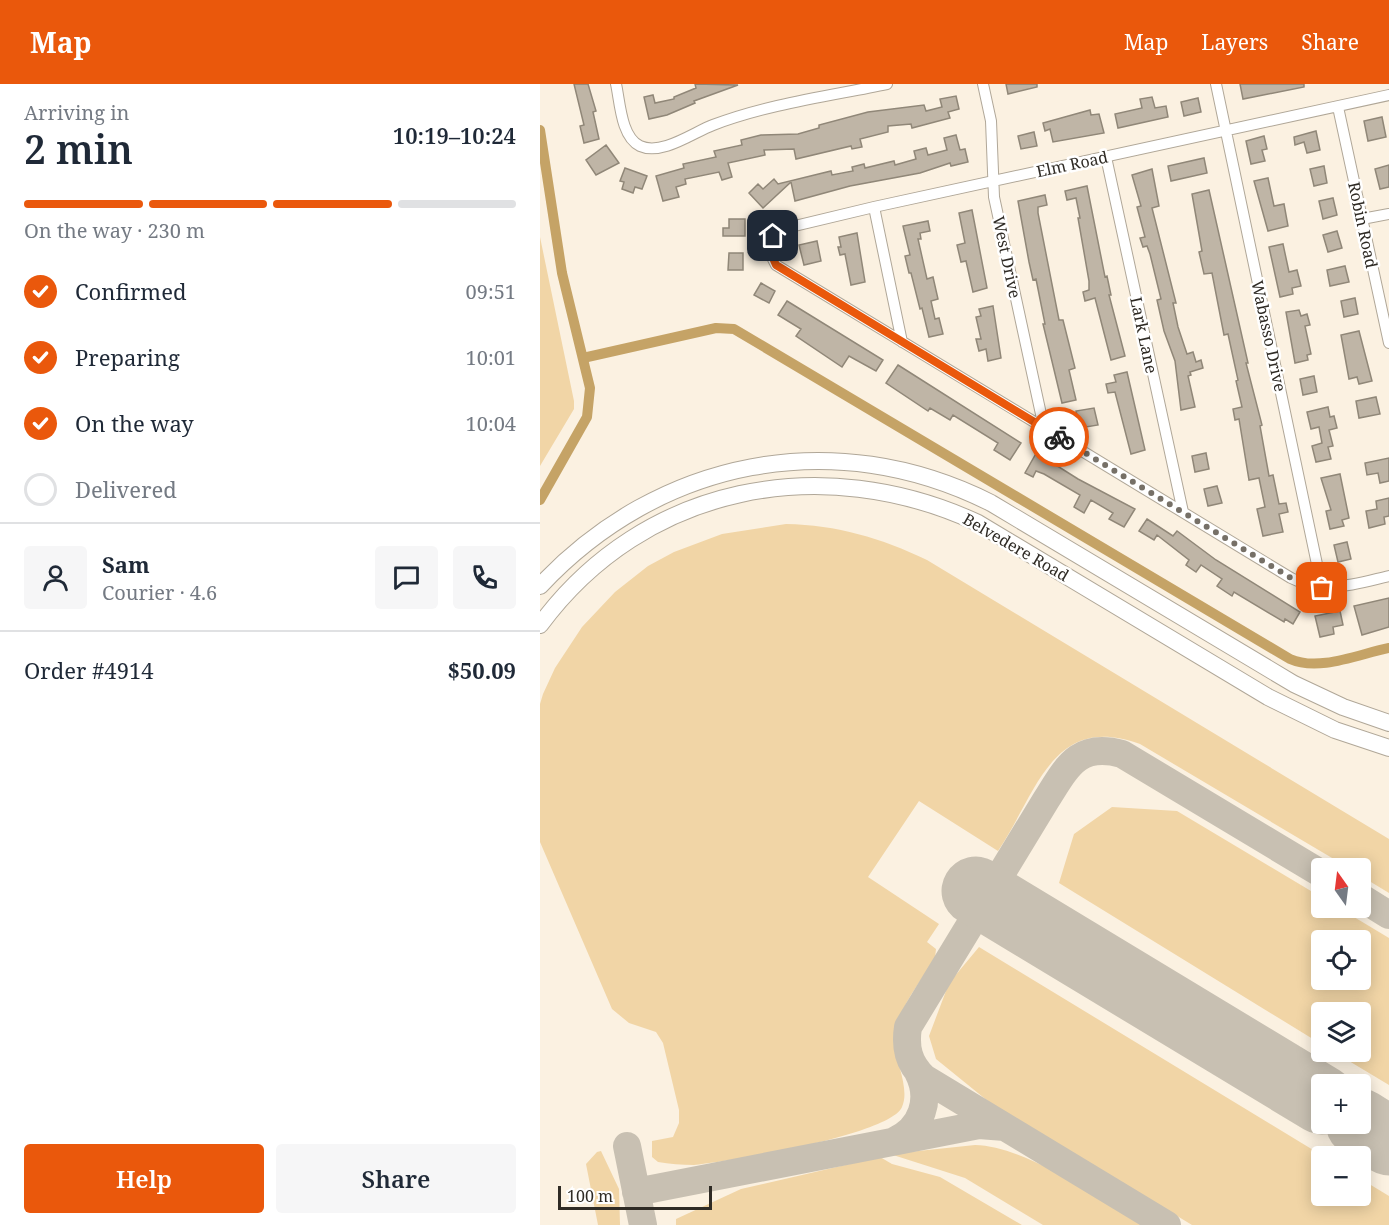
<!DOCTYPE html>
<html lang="en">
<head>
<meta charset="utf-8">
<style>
	body { margin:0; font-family:"Noto Serif",serif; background:#f6f6f7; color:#1f2937; height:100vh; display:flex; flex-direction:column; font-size:22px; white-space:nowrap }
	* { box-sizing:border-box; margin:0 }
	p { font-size:20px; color:#747a83 }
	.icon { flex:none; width:33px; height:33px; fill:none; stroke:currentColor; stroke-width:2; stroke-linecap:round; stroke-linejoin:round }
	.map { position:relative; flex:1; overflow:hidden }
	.drawer { display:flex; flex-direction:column; background:#fff; width:540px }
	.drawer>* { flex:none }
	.needle { width:39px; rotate:346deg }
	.tools { position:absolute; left:771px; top:774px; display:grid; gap:12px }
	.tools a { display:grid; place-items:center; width:60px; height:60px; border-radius:6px; background:#fff; box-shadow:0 3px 15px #0003; font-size:30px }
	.scale { position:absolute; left:18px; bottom:15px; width:154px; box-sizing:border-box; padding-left:6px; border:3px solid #2f2b25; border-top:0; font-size:16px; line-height:21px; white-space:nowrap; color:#2f2b25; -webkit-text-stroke:4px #fff; paint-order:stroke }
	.pin { position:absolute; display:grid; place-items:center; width:51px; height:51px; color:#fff; margin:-26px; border-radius:12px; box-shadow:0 3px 9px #0006 }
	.courier { position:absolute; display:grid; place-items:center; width:60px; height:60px; margin:-30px; border:4px solid #ea580c; border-radius:50%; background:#fff; color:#222; box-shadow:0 2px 8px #0007 }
	.head em { font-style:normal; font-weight:600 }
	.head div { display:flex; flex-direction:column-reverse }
	.head { display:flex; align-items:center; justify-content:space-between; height:102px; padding:0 24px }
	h1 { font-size:39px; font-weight:600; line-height:45px }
	.bar { display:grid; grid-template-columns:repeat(4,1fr); gap:9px 6px; align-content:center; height:72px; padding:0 24px }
	.bar i { height:8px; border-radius:4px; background:#e0e1e3 }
	.bar .on { background:#ea580c }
	.bar p { grid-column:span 4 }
	.line { display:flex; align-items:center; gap:15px; padding:0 24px; border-top:2px solid #e0e1e3 }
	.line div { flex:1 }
	.round { display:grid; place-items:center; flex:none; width:63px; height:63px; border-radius:6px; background:#f6f6f7 }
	ol { padding:0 24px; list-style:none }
	li { display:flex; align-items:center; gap:18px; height:66px }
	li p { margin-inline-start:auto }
	li .icon { padding:6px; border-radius:50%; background:#ea580c; color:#fff; stroke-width:4 }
	li:last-child { color:#747a83 }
	li i { width:33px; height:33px; border:3px solid #e0e1e3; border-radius:50% }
	.action { display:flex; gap:12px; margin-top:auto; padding:12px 24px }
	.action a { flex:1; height:69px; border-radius:6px; background:#ea580c; color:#fff; font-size:24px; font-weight:600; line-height:69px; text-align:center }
	.action a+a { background:#f6f6f7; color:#1f2937 }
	header { display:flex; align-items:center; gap:36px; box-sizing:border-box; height:84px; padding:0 30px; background:#ea580c; color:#fff }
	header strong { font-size:28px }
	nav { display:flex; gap:33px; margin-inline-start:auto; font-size:21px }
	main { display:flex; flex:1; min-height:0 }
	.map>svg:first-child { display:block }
	.green { fill:#f1d5a6; fill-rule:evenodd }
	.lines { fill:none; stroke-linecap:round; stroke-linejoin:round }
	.canal { stroke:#c5a366; stroke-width:10 }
	.taxiway { stroke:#c8c0b2; stroke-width:28 }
	.runway { stroke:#c8c0b2; stroke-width:69 }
	.building { fill:#bfb5a6; stroke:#908778; stroke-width:1.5 }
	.street-casing { stroke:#b0a798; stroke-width:12 }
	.primary-casing { stroke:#b0a798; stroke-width:18 }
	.street { stroke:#fff; stroke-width:10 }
	.primary { stroke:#fff; stroke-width:16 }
	.done { stroke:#767067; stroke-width:6; stroke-dasharray:0 10.8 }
	.route { stroke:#ea580c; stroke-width:8 }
	.labels { text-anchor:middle; stroke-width:5; stroke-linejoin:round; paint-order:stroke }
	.street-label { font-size:16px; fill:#2f2b25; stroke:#fff }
</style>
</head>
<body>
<header>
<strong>Map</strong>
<nav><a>Map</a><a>Layers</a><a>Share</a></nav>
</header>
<main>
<section class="drawer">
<div class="head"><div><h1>2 min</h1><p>Arriving in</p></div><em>10:19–10:24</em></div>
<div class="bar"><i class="on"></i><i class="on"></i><i class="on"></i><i></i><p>On the way · 230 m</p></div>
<ol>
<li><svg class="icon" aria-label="check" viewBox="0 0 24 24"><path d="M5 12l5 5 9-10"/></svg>Confirmed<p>09:51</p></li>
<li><svg class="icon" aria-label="check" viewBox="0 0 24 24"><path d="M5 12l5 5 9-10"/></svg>Preparing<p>10:01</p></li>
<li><svg class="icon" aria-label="check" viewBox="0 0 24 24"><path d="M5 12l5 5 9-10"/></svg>On the way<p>10:04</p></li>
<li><i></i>Delivered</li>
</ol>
<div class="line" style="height:108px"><a class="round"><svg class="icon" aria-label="person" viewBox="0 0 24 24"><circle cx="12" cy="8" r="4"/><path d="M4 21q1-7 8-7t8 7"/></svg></a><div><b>Sam</b><p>Courier · 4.6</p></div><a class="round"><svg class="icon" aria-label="chat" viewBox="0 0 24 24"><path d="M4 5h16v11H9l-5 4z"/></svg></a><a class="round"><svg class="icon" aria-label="phone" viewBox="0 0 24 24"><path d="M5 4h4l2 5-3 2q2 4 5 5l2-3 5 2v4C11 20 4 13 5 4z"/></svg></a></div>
<div class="line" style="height:78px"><div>Order #4914</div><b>$50.09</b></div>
<div class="action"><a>Help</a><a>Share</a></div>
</section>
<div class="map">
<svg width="849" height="1141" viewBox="0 0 849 1141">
	<rect width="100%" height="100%" fill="#fbf1e1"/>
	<path class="green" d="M0,153L34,317V325L0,382Z
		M246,440C297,441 341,454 387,476L849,755V809L821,792L820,784H809L600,660C512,628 497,709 458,767L379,717L328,793L399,840L387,858L396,865L395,874C380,899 353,930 355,960C356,979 370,1005 362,1023C350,1051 187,1078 154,1081C142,1081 129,1080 118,1078L112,1073V1057L133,1053L139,1039V1026L123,959L116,948L89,939L72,925L0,758V620L3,610L15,584L42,543L75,508L108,482L134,468L182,450Z
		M572,723L637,727L781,813L782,824H799L849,854V1001L794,968H820V928H782L781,960L519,799L534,750ZM820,856V896H782V856Z
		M439,863L783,1072L782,1112H820L821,1095L849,1112V1141H652L449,1018L396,975L389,952L409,899Z
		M435,1061C486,1062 560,1115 604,1141H503L425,1094L350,1070Z
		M61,1067L79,1105L80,1141H58L46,1080L57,1068Z
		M340,1073L352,1080L400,1093L482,1141H136V1135L201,1105Z"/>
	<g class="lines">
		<path class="canal" d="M0,46L22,189L50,304L47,333L0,416
			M43,274L176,244L194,245L750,575C779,588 819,570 849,564"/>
		<path class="taxiway" d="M820,813L849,831
			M354,1057C382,1045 392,1015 378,988
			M87,1062L103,1141
			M96,1108L439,1041L465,1043
			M627,1141L384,994C368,979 365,963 368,943L506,716C527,683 538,658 582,670L782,790"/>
		<path class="runway" d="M436,807L782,1016
			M820,1039L849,1057"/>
	</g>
	<path class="building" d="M34,0H48L56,27L53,28L59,55L44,59L40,42L44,41Z
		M155,0L198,1L154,17L155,19L127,31L109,35L104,13L113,11L115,19L134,15V13L156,4Z
		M466,0H497V3L468,10Z
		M700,0H764V3L703,15Z
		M416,12L419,25L408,28L410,34L372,44L371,40L348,42V48L320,55L322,63L312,65L311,62L256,75L254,65L224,66L225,71L188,79L192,93L182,96L179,88L145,95L146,100L136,103L139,113L123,117L116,92L144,84L143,80L176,73L174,67L202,61L201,56L221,51L258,50L279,44V41L328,28L384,21L386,27L402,23L400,15Z
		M612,13L615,24L626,22L628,33L578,44L575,30L602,24L600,15Z
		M658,14L661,28L644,32L641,18Z
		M550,26L551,31L559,30L564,49L513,58L510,45L505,47L503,39Z
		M842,33L846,53L828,57L824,37Z
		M776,47L780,66L767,69L764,58L755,61L754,53Z
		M494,48L497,62L481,65L478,52Z
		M416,51L420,66L425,65L428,78L411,82L410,79L380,89L310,102L255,117L251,98L223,124L209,109L218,100L223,105L234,95L238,100L291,87L292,91L313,87L312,83L324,80L325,84L354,77L355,81L376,75L374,67L386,64L388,71L407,66L404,54Z
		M724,52L727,65L722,66L725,77L711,80L706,57Z
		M66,61L79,79L56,91L46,76Z
		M664,74L667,89L631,97L628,82Z
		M849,81V103L840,105L835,85Z
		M784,82L787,99L774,102L770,85Z
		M85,84L107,92L102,105L95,103L93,109L82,105L84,98L80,97Z
		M612,85L619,122L612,124L636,219H633L638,243L647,270L653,268L656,278L661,276L663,284L650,288L651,291L648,292L655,323L641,326L635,277L624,247L617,216L621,215L610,170L607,162L603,163L600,154L605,153L597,123L601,122L592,91Z
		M728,94L734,122L744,120L748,142L728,147L714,97Z
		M547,102L565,193L567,192L571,211H569L585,272L571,276L555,214L545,217L543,208L549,206V197L538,134H540L536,114L527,116L525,107Z
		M669,106L708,279H706L722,341L720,342L729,392L733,391L739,420L746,419L748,428L739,430L743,448L723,452L717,425L725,423L719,394L709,396L699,335L695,336L693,325L702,323L696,297L698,296L688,250L684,251L672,189L664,190L659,168L662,167L652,110Z
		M505,111L507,121L498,123V129L519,236H523L535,284L529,286L536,316L522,319L503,240H505L496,195L493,196L489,178L478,117Z
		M793,114L797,131L783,135L779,117Z
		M432,126L447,204L433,208L426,177L421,178L417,161L425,159L419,129Z
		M189,135H205V152H183V144H189Z
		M388,137L390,147L380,149L381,155H378L387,195L393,193L398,215L391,217L395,235L399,234L403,250L389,253L382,224L380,225L371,189H369L365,172L370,171L363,142Z
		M797,147L802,164L788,168L783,151Z
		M317,149L325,198L311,201L305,170L300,171L298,163H301L299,153Z
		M277,157L281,177L264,181L259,161Z
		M743,160L749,188L757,186L761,202L752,204L753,210L740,213L729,163Z
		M189,169H203V186H188Z
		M805,182L809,198L790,202L787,186Z
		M221,199L235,207L229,219L214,211Z
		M815,214L818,230L804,233L801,217Z
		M247,217L343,276L336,287L309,272L302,283L256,252L261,245L238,231Z
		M453,222L461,274L448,277L446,265L439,267L436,255H441L436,233L441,232L439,225Z
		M759,226L761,232L767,230L770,241L765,242L771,270L767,271L768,276L755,279L746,228Z
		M819,247L832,297L819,300L817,293L809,295L801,251Z
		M358,281L481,359L470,376L454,366L458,359L413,331L410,336L390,324L388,327L346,299Z
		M587,288L605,366L591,370L575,308L568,309L566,300L576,298L574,291Z
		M774,292L777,308L763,311L760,295Z
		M836,313L840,330L819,334L816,317Z
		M788,323L790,333L794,332L797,344L789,346L793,362L788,363L791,375L776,378L772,362L782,359L779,343L771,345L767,328Z
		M554,324L558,341L540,344L536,327Z
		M498,366L513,375L511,378L538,395L595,425L584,443L569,435L573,429L551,416L544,429L534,423L540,411L504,390L496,387L493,393L485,389Z
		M666,369L669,385L655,388L652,372Z
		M849,374V397L840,399L838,389L827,391L825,379Z
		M800,390L809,434L802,436L804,442L790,445L786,427L791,426L781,394Z
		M677,402L682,419L668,422L664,405Z
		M849,414V432L844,433L845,440L829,444L826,427L837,425L836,417Z
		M607,435L633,452L637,447L676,476L760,528L753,540L745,535L744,538L694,508L692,512L677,502L682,495L661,481L656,488L646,481L649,476L617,451L614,456L599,447Z
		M807,458L811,475L798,478L794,461Z
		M849,514V543L822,551L814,522Z
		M800,527L803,541L793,543L794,550L780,553L775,532Z"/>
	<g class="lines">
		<g class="street-casing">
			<path id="street" d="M76,0C80,18 81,53 100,62C122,72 154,48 173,41C228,20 289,12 347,0
				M443,0L451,37L454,113L504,344
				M676,0L782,504
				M849,11L334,123L238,146C229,158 228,168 236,181L751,494C784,511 815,500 849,492
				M798,23L849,259
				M566,73L643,428
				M334,123L362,258
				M822,135L849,130"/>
		</g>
		<g class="primary-casing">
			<path id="primary" d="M0,502C119,375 294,340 451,419L754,600L803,623L849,639
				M0,541C104,400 283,367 438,439L728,613L795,646L849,664"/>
		</g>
		<use href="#street" class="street"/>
		<use href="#primary" class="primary"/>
	</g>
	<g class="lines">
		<path class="done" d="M519,353L751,494L782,504"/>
		<path class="route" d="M233,152L230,167L236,181L519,353"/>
	</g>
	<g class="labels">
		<g class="street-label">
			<text transform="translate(532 80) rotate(-12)" y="6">Elm Road</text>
			<text transform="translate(823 141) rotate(78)" y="6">Robin Road</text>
			<text transform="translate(467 173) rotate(78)" y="6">West Drive</text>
			<text transform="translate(604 251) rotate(78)" y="6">Lark Lane</text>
			<text transform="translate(729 252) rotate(78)" y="6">Wabasso Drive</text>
			<text transform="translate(476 463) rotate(30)" y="6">Belvedere Road</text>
		</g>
	</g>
</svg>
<div class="tools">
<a><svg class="needle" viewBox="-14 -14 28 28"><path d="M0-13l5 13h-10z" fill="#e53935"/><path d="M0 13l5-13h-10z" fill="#747a83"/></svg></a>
<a><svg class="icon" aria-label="locate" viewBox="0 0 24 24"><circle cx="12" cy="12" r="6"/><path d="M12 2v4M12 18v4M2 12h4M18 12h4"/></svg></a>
<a><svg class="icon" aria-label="layers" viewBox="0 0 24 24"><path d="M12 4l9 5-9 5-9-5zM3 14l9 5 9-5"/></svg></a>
<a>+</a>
<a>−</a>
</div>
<div class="scale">100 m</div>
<div class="pin" style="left:782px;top:504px;background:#ea580c"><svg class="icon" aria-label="bag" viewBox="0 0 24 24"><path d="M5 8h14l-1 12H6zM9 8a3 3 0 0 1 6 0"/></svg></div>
<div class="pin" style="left:233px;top:152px;background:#1f2937"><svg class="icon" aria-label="home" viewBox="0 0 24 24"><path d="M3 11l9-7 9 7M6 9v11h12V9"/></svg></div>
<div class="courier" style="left:519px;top:353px"><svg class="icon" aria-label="bike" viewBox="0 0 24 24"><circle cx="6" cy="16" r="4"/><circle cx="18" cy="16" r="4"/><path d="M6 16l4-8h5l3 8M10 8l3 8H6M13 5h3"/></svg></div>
</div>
</main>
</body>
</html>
